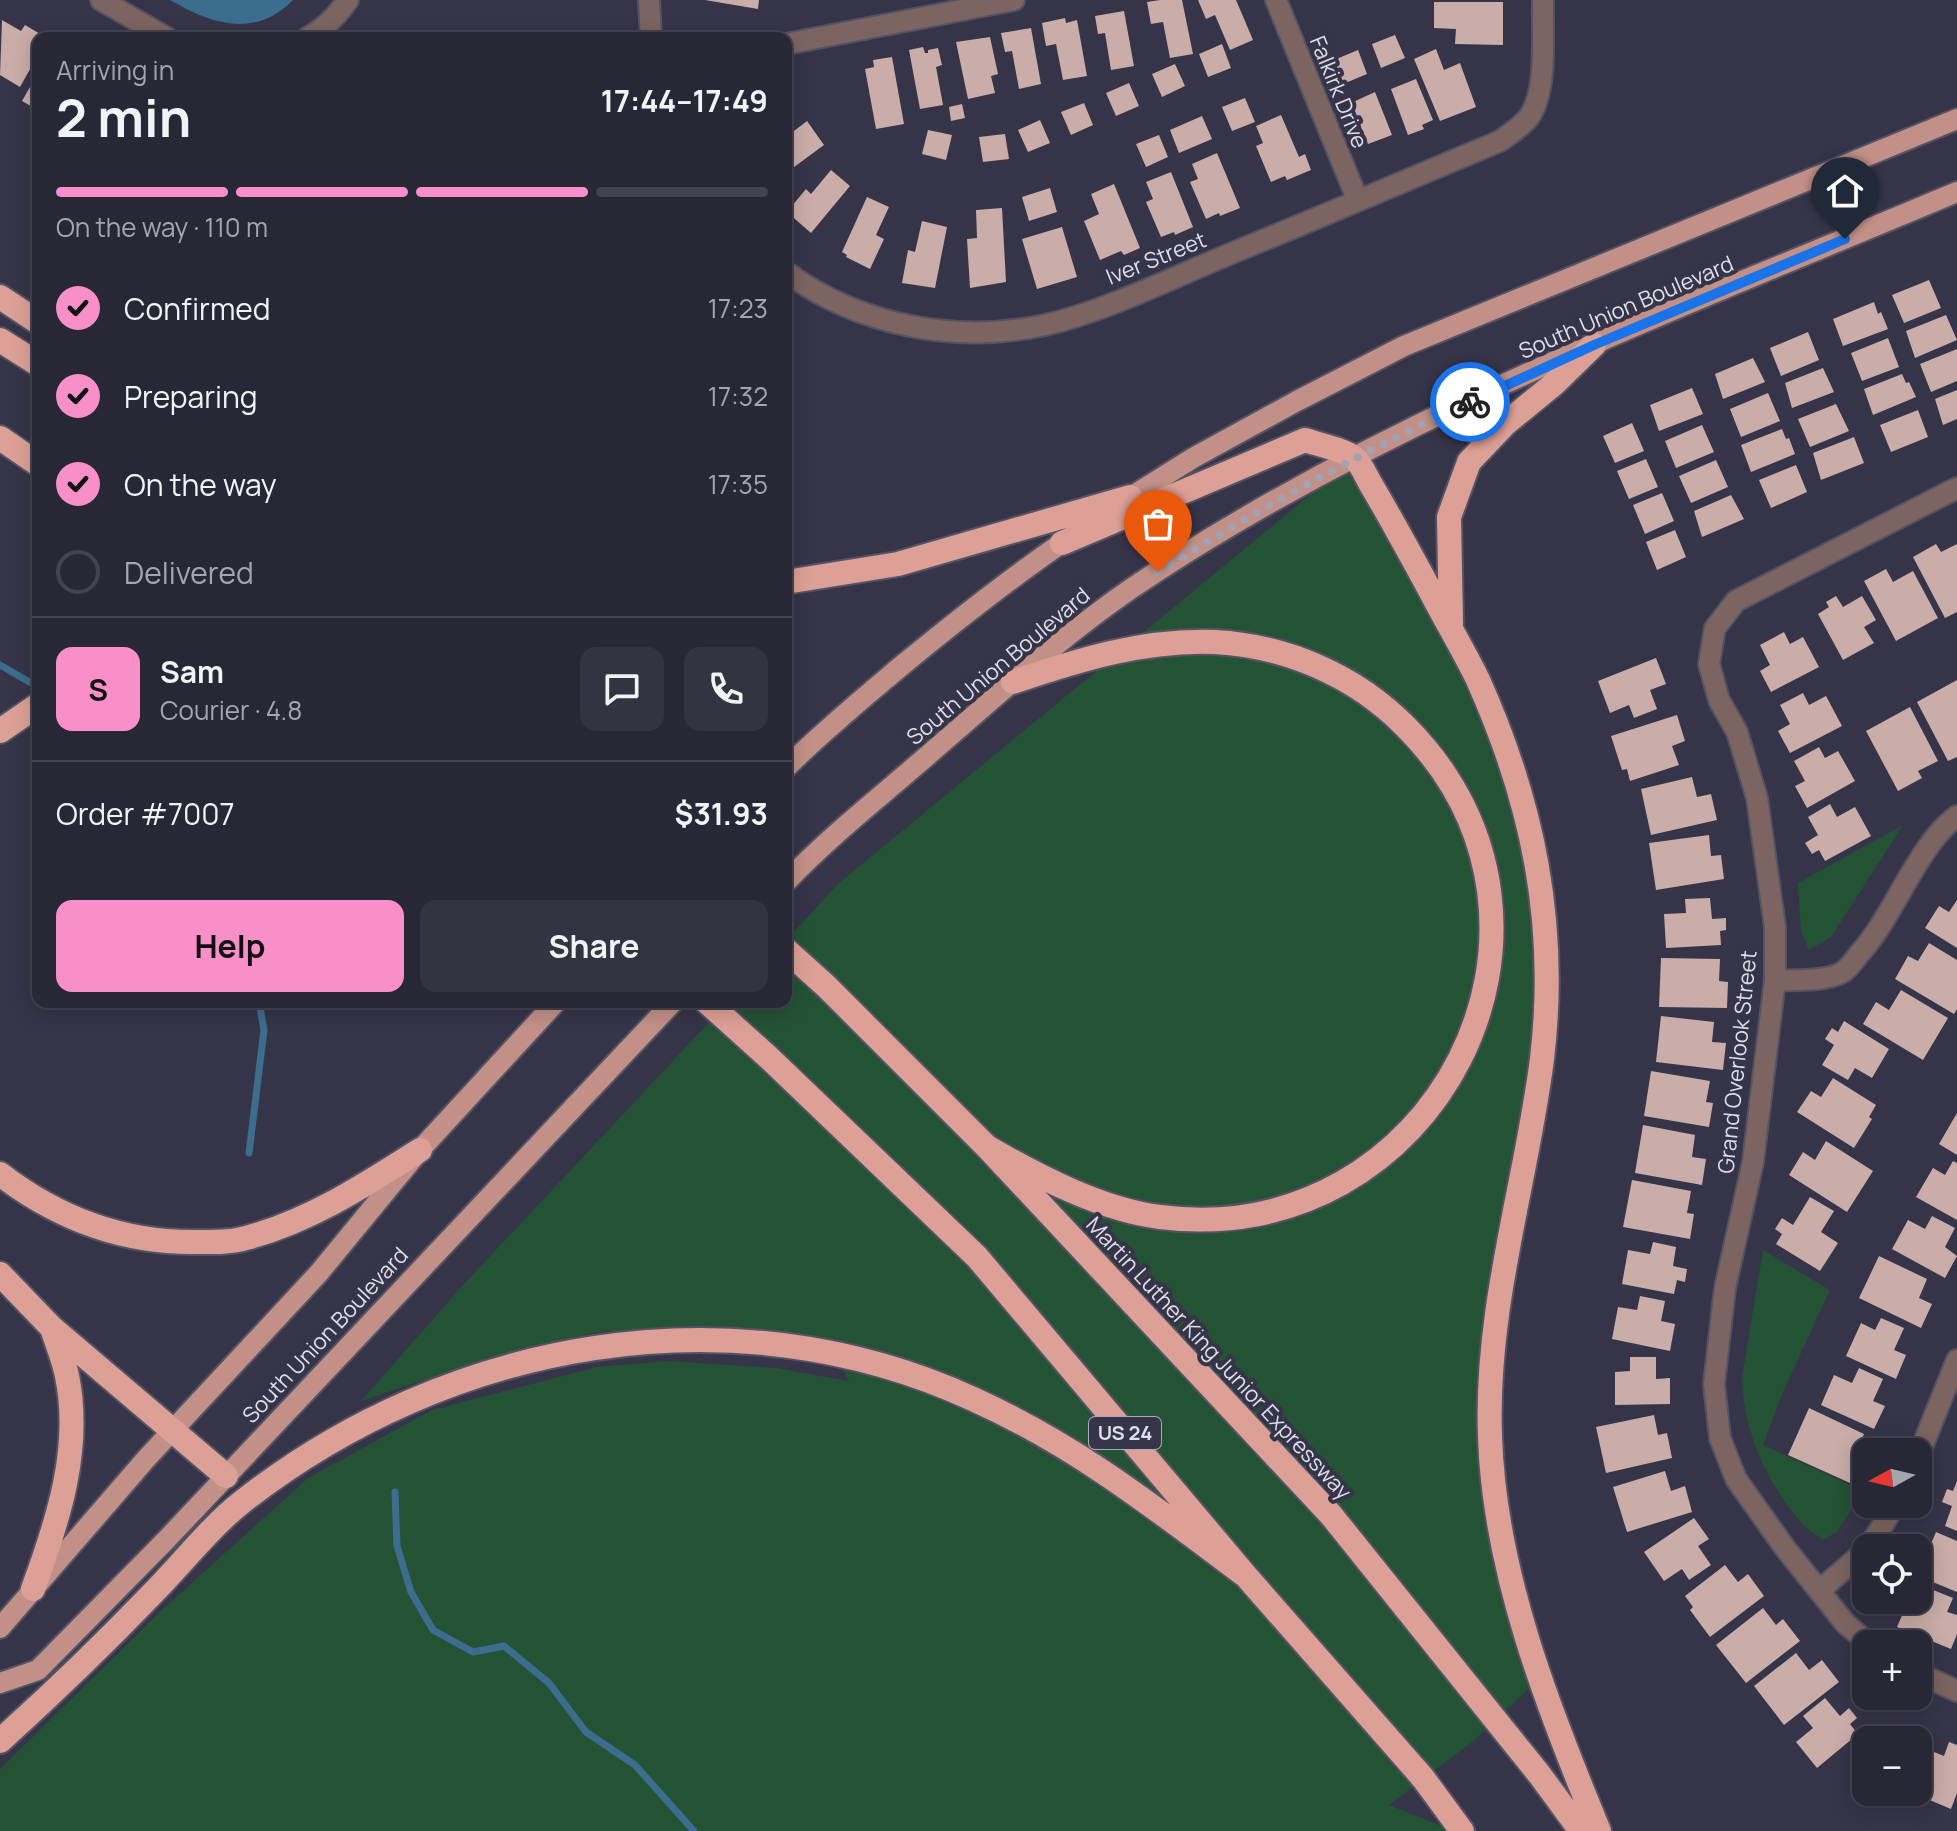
<!DOCTYPE html>
<html lang="en">
<head>
<meta charset="utf-8">
<style>
	body { margin:0; font-family:Manrope,sans-serif; background:#343342; color:#f1f3f6; height:100vh; display:flex; flex-direction:column; font-size:30px; white-space:nowrap }
	* { box-sizing:border-box; margin:0 }
	p { font-size:26px; color:#a5a5ad }
	.icon { flex:none; width:44px; height:44px; fill:none; stroke:currentColor; stroke-width:2; stroke-linecap:round; stroke-linejoin:round }
	.map { position:relative; flex:1; overflow:hidden }
	.sheet { position:absolute; left:32px; top:32px; width:760px; height:976px; display:flex; flex-direction:column; background:#282736; border-radius:16px; box-shadow:0 4px 20px #0003,0 0 0 2px #444451 }
	.sheet>* { flex:none }
	.needle { width:52px; rotate:262deg }
	.controls { position:absolute; left:1852px; top:1438px; display:grid; gap:16px }
	.controls a { display:grid; place-items:center; width:80px; height:80px; border-radius:16px; background:#282736; box-shadow:0 4px 20px #0003,0 0 0 2px #444451; font-size:40px }
	.pin { position:absolute; display:grid; place-items:center; width:68px; height:68px; color:#fff; margin:-82px -34px; border-radius:50% 50% 50% 0; rotate:-45deg; box-shadow:0 0 8px #0007 }
	.pin .icon { rotate:45deg }
	.courier { position:absolute; display:grid; place-items:center; width:80px; height:80px; margin:-40px; border:6px solid #1a73e8; border-radius:50%; background:#fff; color:#222; box-shadow:0 2px 10px #0007 }
	.overview em { font-style:normal; font-weight:700 }
	.overview div { display:flex; flex-direction:column-reverse }
	.overview { display:flex; align-items:center; justify-content:space-between; height:136px; padding:0 24px }
	h1 { font-size:52px; font-weight:700; line-height:60px }
	.bar { display:grid; grid-template-columns:repeat(4,1fr); gap:12px 8px; align-content:center; height:96px; padding:0 24px }
	.bar i { height:10px; border-radius:6px; background:#444451 }
	.bar .selected { background:#f98fc9 }
	.bar p { grid-column:span 4 }
	.line { display:flex; align-items:center; gap:20px; padding:0 24px; border-top:2px solid #444451 }
	.line div { flex:1 }
	.round { display:grid; place-items:center; flex:none; width:84px; height:84px; border-radius:16px; background:#343342 }
	ol { padding:0 24px; list-style:none }
	li { display:flex; align-items:center; gap:24px; height:88px }
	li p { margin-inline-start:auto }
	li .icon { padding:8px; border-radius:50%; background:#f98fc9; color:#111; stroke-width:4 }
	li:last-child { color:#a5a5ad }
	li i { width:44px; height:44px; border:4px solid #444451; border-radius:50% }
	.primary-button { display:flex; gap:16px; margin-top:auto; padding:16px 24px }
	.primary-button a { flex:1; height:92px; border-radius:16px; background:#f98fc9; color:#111; font-size:32px; font-weight:700; line-height:92px; text-align:center }
	.primary-button a+a { background:#343342; color:#f1f3f6 }
	.map>svg:first-child { display:block }
	.green { fill:#245234 }
	.water { fill:#3c6d8e }
	.lines { fill:none; stroke-linecap:round; stroke-linejoin:round }
	.stream { stroke:#3c6d8e; stroke-width:7 }
	.building { fill:#caada9 }
	.street-casing { stroke:#545365; stroke-width:24 }
	.primary-casing { stroke:#545365; stroke-width:24 }
	.highway-casing { stroke:#545365; stroke-width:28 }
	.street { stroke:#7d6460; stroke-width:20 }
	.primary { stroke:#c29087; stroke-width:20 }
	.highway { stroke:#dda096; stroke-width:24 }
	.done { stroke:#a4a2b2; stroke-width:8; stroke-dasharray:0 14.4 }
	.route { stroke:#1a73e8; stroke-width:10 }
	.labels { text-anchor:middle; stroke-width:8; stroke-linejoin:round; paint-order:stroke }
	.shield { fill:#363448; stroke:#acabba; stroke-width:2 }
	.shield-label { font-size:20px; font-weight:bold; fill:#dfdeeb }
	.street-label { font-size:22px; fill:#dfdeeb; stroke:#363448 }
</style>
</head>
<body>
<div class="map">
<svg width="1957" height="1831" viewBox="0 0 1957 1831">
	<rect width="100%" height="100%" fill="#363448"/>
	<path class="green" d="M1355,458L1477,679L1543,891L1542,1061L1503,1276L1500,1526L1540,1678L1472,1742L1389,1805L1454,1831H0V1769L165,1607L308,1478L432,1410L597,1367L669,1361L776,1368L849,1381L825,1339L747,1330L676,1328L599,1332L509,1352L361,1401L463,1285L728,1002H786V940L839,883Z
		M1903,825L1831,937L1809,950L1801,931L1798,883Z
		M1763,1250L1830,1290L1783,1392L1763,1445L1863,1491L1837,1532L1822,1540C1816,1533 1808,1531 1803,1525C1767,1483 1744,1434 1742,1378Z"/>
	<path class="water" d="M170,0H293C255,39 211,24 170,0Z"/>
	<g class="lines">
		<path class="stream" d="M0,665L38,687
			M249,1153L264,1030L259,1002
			M395,1492L397,1546L411,1592L433,1630L473,1652L504,1646L549,1683L586,1732L635,1765L694,1831"/>
	</g>
	<path class="building" d="M705,0H759L758,9Z
		M1160,0H1182L1193,54L1170,58L1163,22L1151,24L1147,2Z
		M1198,0H1236L1253,40L1230,50L1215,15L1206,19Z
		M1434,2H1503V45L1455,44L1456,29L1434,28Z
		M1124,11L1134,66L1111,70L1105,33L1098,34L1095,16Z
		M1065,18L1066,23L1077,20L1087,76L1063,80L1056,44L1046,46L1042,23Z
		M2,20L21,31L25,25L47,38H38V55L20,87L0,75Z
		M1031,28L1041,84L1019,89L1012,51L1005,52L1001,33Z
		M1395,35L1405,58L1381,68L1372,44Z
		M990,37L998,74L991,76L995,93L968,99L956,42Z
		M1222,44L1231,68L1208,77L1199,54Z
		M923,47L925,53H928V50L938,48L942,65L936,67L943,105L920,109L909,50Z
		M1436,49L1444,70L1460,63L1476,107L1440,121L1414,59Z
		M1358,50L1367,74L1343,84L1334,60Z
		M892,57L904,124L876,129L865,69L874,67L873,60Z
		M1175,64L1185,86L1162,97L1152,74Z
		M38,73V110L22,101Z
		M1416,79L1433,120L1422,125L1424,129L1408,135L1391,89Z
		M1129,83L1139,106L1116,116L1106,93Z
		M1375,92L1392,135L1368,144L1351,103Z
		M1245,98L1255,122L1232,131L1222,107Z
		M1084,103L1093,125L1071,135L1061,112Z
		M962,104L965,118L951,121L949,107Z
		M1281,115L1299,157L1305,154L1311,170L1287,180L1285,176L1271,182L1256,146L1263,143L1256,126Z
		M1202,116L1212,139L1179,153L1170,130Z
		M1040,120L1050,143L1028,152L1018,130Z
		M807,121L824,145L786,173V137Z
		M928,130L952,135L946,160L922,154Z
		M1005,134L1009,159L983,162L979,137Z
		M1159,135L1168,157L1146,167L1136,144Z
		M1217,153L1240,208L1220,216L1219,213L1206,219L1190,182L1198,179L1192,164Z
		M831,170L850,186L811,233L787,212L806,189L811,194Z
		M1171,172L1193,227L1175,235L1174,232L1161,237L1146,202L1153,199L1146,182Z
		M1114,184L1140,248L1124,255L1121,251L1100,260L1084,221L1099,214L1091,194Z
		M1050,188L1057,212L1029,221L1022,197Z
		M867,197L889,207L876,235L884,239L870,269L846,257L847,255L842,252Z
		M1002,208L1006,282L970,288L967,239L977,238L976,210Z
		M922,221L947,227L935,288L902,283L908,250L915,252Z
		M1062,227L1077,277L1037,289L1022,239Z
		M1929,280L1941,308L1904,323L1892,295Z
		M1874,302L1878,314L1881,312L1888,329L1843,346L1833,319Z
		M1946,315L1957,340L1915,358L1906,331Z
		M1808,332L1819,360L1781,376L1770,348Z
		M1888,338L1899,367L1862,381L1851,353Z
		M1957,349V381L1931,392L1920,364Z
		M1753,358L1765,382L1723,399L1715,374Z
		M1823,368L1834,392L1792,408L1785,383Z
		M1902,374L1906,383L1909,382L1916,397L1873,415L1864,389Z
		M1692,388L1703,414L1659,431L1650,405Z
		M1957,390V419L1943,425L1935,399Z
		M1768,393L1780,421L1741,437L1730,409Z
		M1836,404L1849,431L1810,447L1798,419Z
		M1918,410L1928,437L1891,452L1880,425Z
		M1632,423L1644,451L1615,463L1603,436Z
		M1702,425L1714,452L1676,468L1665,441Z
		M1782,429L1786,439L1789,438L1795,454L1751,472L1741,445Z
		M1854,437L1864,463L1821,480L1813,453Z
		M1646,459L1658,487L1629,499L1617,471Z
		M1716,460L1728,487L1691,503L1679,476Z
		M1796,465L1807,492L1771,508L1759,480Z
		M1662,493L1674,521L1645,534L1633,505Z
		M1731,495L1744,519L1702,537L1694,511Z
		M1675,530L1686,557L1657,570L1646,542Z
		M1936,544L1941,552L1957,544V612L1945,618L1913,557Z
		M1886,569L1893,582L1913,571L1938,618L1896,641L1864,581Z
		M1836,596L1843,607L1862,596L1876,620L1864,627L1874,643L1843,660L1818,614L1829,607L1826,602Z
		M1784,632L1790,644L1803,637L1819,667L1771,692L1760,671L1770,665L1760,645Z
		M1656,658L1666,684L1650,690L1657,709L1634,718L1629,705L1610,713L1598,681Z
		M1957,680V757L1948,761L1917,702Z
		M1803,693L1809,705L1826,696L1842,726L1790,753L1778,731L1790,724L1780,705Z
		M1910,707L1938,761L1918,771L1922,778L1898,791L1866,731Z
		M1677,715L1685,741L1672,746L1679,765L1630,781L1627,769L1622,770L1611,736Z
		M1819,747L1825,758L1838,751L1855,781L1807,808L1795,786L1805,781L1794,761Z
		M1692,777L1697,797L1711,794L1717,820L1651,835L1641,789Z
		M1830,804L1837,817L1855,807L1871,836L1825,861L1819,850L1812,854L1805,843L1818,835L1808,817Z
		M1709,835L1711,856L1721,855L1724,879L1656,890L1649,843Z
		M1710,898L1712,919L1726,918V930L1720,931L1721,945L1666,948L1664,914L1686,913L1685,899Z
		M1957,900V948L1925,928L1939,906L1949,912Z
		M1929,943L1957,960V1009L1954,1014L1895,979L1908,956L1918,961Z
		M1661,958L1720,959L1719,981L1728,982L1727,1008L1659,1007Z
		M1901,990L1948,1018L1923,1060L1863,1024L1876,1002L1889,1010Z
		M1661,1016L1714,1022L1712,1042L1726,1043L1723,1070L1656,1062Z
		M1844,1021L1889,1049L1872,1078L1855,1068L1848,1080L1822,1065L1834,1045L1825,1039L1832,1028L1838,1032Z
		M1651,1071L1710,1081L1706,1102L1713,1103L1709,1127L1644,1116Z
		M1833,1078L1876,1105L1869,1117L1872,1119L1854,1148L1797,1112L1811,1091L1821,1097Z
		M1957,1113V1155L1939,1144Z
		M1643,1125L1695,1135L1692,1157L1706,1159L1702,1185L1635,1173Z
		M1826,1141L1873,1171L1847,1212L1789,1175L1803,1152L1815,1160Z
		M1953,1161L1957,1163V1220L1916,1197L1933,1168L1945,1175Z
		M1632,1180L1691,1191L1687,1213L1694,1214L1690,1239L1623,1227Z
		M1810,1197L1834,1211L1821,1232L1838,1243L1820,1271L1776,1244L1782,1234L1775,1229L1782,1218L1793,1225Z
		M1932,1216L1955,1228L1945,1247L1957,1256L1945,1278L1892,1249L1908,1220L1925,1229Z
		M1653,1242L1676,1247L1673,1266L1687,1269L1685,1282L1677,1280L1674,1294L1622,1284L1628,1250L1650,1254Z
		M1879,1256L1927,1279L1919,1298L1932,1304L1921,1328L1859,1298Z
		M1640,1296L1665,1301L1661,1321L1675,1324L1670,1351L1612,1339L1618,1307L1637,1310Z
		M1881,1318L1904,1328L1894,1350L1906,1355L1896,1379L1846,1356L1861,1323L1875,1330Z
		M1630,1357H1656V1379L1670,1378V1404L1615,1405V1372L1630,1371Z
		M1859,1368L1883,1379L1873,1401L1885,1406L1874,1429L1821,1405L1834,1375L1852,1383Z
		M1809,1408L1864,1434L1855,1455L1862,1458L1850,1483L1788,1455Z
		M1654,1415L1658,1435L1667,1433L1672,1458L1606,1473L1596,1427Z
		M1665,1471L1671,1491L1685,1486L1692,1512L1627,1532L1613,1487Z
		M1957,1481V1531L1945,1526L1952,1506L1942,1502L1947,1489L1953,1491Z
		M1694,1518L1709,1539L1698,1546L1711,1565L1689,1580L1682,1569L1664,1581L1644,1552Z
		M1936,1532L1957,1541V1592L1918,1576V1547L1928,1551Z
		M1725,1565L1738,1582L1748,1574L1764,1596L1710,1637L1690,1610L1693,1607L1685,1596Z
		M1926,1587L1953,1598L1947,1612L1957,1615V1634L1951,1649L1897,1627L1907,1604L1918,1609Z
		M1763,1608L1776,1625L1783,1619L1800,1641L1746,1683L1716,1645Z
		M1796,1653L1809,1670L1822,1660L1839,1682L1784,1725L1754,1686Z
		M1825,1698L1840,1716L1849,1708L1857,1718L1850,1724L1858,1734L1817,1768L1796,1742L1813,1728L1803,1716Z
		M1897,1724L1920,1732L1917,1740H1866L1871,1727L1892,1736Z
		M1866,1742V1781L1853,1775Z
		M1949,1742L1957,1745V1793L1951,1809L1920,1796L1928,1777L1918,1773V1763L1924,1748L1944,1756Z"/>
	<g class="lines">
		<g class="street-casing">
			<path id="street" d="M101,0L167,38
				M649,0L651,38
				M1276,0L1358,201
				M307,38C324,29 337,16 348,0
				M786,44L1014,0
				M786,272C859,326 957,344 1045,325C1107,311 1178,275 1237,251C1325,215 1413,178 1500,141C1510,134 1521,127 1529,117C1548,91 1542,32 1543,0
				M1775,980C1794,980 1826,982 1843,972C1849,968 1855,959 1860,953C1894,916 1918,844 1957,816
				M1918,1457L1957,1360
				M1868,1548L1896,1504
				M1819,1591L1866,1550
				M1869,1644L1845,1623L1785,1548L1736,1479L1720,1438L1714,1384L1725,1288L1753,1162L1775,980V927L1757,798L1737,732L1719,700L1709,664L1715,628L1736,601L1957,488
				M1918,1673L1957,1691"/>
		</g>
		<g class="primary-casing">
			<path id="primary" d="M1118,505L1193,458L1297,401L1404,346L1957,119
				M786,768C822,732 861,700 900,667C957,620 1014,575 1075,534
				M786,882C832,834 885,793 935,749C999,694 1062,636 1132,588C1386,417 1677,310 1957,192
				M0,1628L146,1459L318,1274L420,1150L556,1002
				M0,1683L38,1670L168,1538L673,1002"/>
		</g>
		<g class="highway-casing">
			<path id="highway" d="M0,297L38,322
				M0,340L38,364
				M0,438L38,464
				M1062,543L1305,440C1317,444 1345,450 1354,458C1361,463 1366,476 1370,483C1392,520 1412,557 1432,594C1447,623 1464,651 1478,680C1533,803 1558,924 1542,1059C1526,1184 1485,1308 1490,1436C1494,1571 1548,1708 1599,1831
				M786,582L898,564L1130,497
				M1451,624L1449,517L1469,462L1505,424L1554,384L1594,345
				M0,731L38,705
				M786,950L826,986L987,1147L1331,1515L1539,1774L1581,1831
				M707,1002L767,1056L977,1257L1246,1576L1423,1778L1462,1831
				M987,1147C1037,1176 1102,1210 1160,1217C1434,1252 1603,925 1406,727C1356,676 1287,646 1215,642C1145,639 1078,660 1013,682
				M0,1174C56,1217 120,1242 192,1242C209,1242 229,1243 246,1238C310,1221 365,1185 420,1150
				M0,1274L52,1328L226,1476
				M33,1589C58,1521 82,1448 67,1376C64,1360 57,1344 52,1328
				M0,1741C52,1694 102,1646 151,1595C180,1566 211,1526 242,1502C448,1340 731,1288 973,1399C1077,1446 1155,1508 1246,1576"/>
		</g>
		<use href="#street" class="street"/>
		<use href="#primary" class="primary"/>
		<use href="#highway" class="highway"/>
	</g>
	<g class="lines">
		<path class="done" d="M1158,572C1260,509 1361,452 1470,402"/>
		<path class="route" d="M1470,402L1594,345L1845,239"/>
	</g>
	<g class="labels">
		<rect class="shield" x="1089" y="1417" width="72" height="32" rx="6"/>
		<g class="shield-label">
			<text x="1125" y="1440">US 24</text>
		</g>
		<g class="street-label">
			<text transform="translate(1339 92) rotate(68)" y="8">Falkirk Drive</text>
			<text transform="translate(1156 258) rotate(-22)" y="8">Iver Street</text>
			<text transform="translate(1626 307) rotate(-23)" y="8">South Union Boulevard</text>
			<text transform="translate(998 666) rotate(-40)" y="8">South Union Boulevard</text>
			<text transform="translate(1737 1062) rotate(-84)" y="8">Grand Overlook Street</text>
			<text transform="translate(325 1335) rotate(-47)" y="8">South Union Boulevard</text>
			<text transform="translate(1219 1358) rotate(47)" y="8">Martin Luther King Junior Expressway</text>
		</g>
	</g>
</svg>
<div class="controls">
<a><svg class="needle" viewBox="-14 -14 28 28"><path d="M0-13l5 13h-10z" fill="#e53935"/><path d="M0 13l5-13h-10z" fill="#a5a5ad"/></svg></a>
<a><svg class="icon" aria-label="locate" viewBox="0 0 24 24"><circle cx="12" cy="12" r="6"/><path d="M12 2v4M12 18v4M2 12h4M18 12h4"/></svg></a>
<a>+</a>
<a>−</a>
</div>
<div class="pin" style="left:1158px;top:572px;background:#ea580c"><svg class="icon" aria-label="bag" viewBox="0 0 24 24"><path d="M5 8h14l-1 12H6zM9 8a3 3 0 0 1 6 0"/></svg></div>
<div class="pin" style="left:1845px;top:239px;background:#1f2937"><svg class="icon" aria-label="home" viewBox="0 0 24 24"><path d="M3 11l9-7 9 7M6 9v11h12V9"/></svg></div>
<div class="courier" style="left:1470px;top:402px"><svg class="icon" aria-label="bike" viewBox="0 0 24 24"><circle cx="6" cy="16" r="4"/><circle cx="18" cy="16" r="4"/><path d="M6 16l4-8h5l3 8M10 8l3 8H6M13 5h3"/></svg></div>
<section class="sheet">
<div class="overview"><div><h1>2 min</h1><p>Arriving in</p></div><em>17:44–17:49</em></div>
<div class="bar"><i class="selected"></i><i class="selected"></i><i class="selected"></i><i></i><p>On the way · 110 m</p></div>
<ol>
<li><svg class="icon" aria-label="check" viewBox="0 0 24 24"><path d="M5 12l5 5 9-10"/></svg>Confirmed<p>17:23</p></li>
<li><svg class="icon" aria-label="check" viewBox="0 0 24 24"><path d="M5 12l5 5 9-10"/></svg>Preparing<p>17:32</p></li>
<li><svg class="icon" aria-label="check" viewBox="0 0 24 24"><path d="M5 12l5 5 9-10"/></svg>On the way<p>17:35</p></li>
<li><i></i>Delivered</li>
</ol>
<div class="line" style="height:144px"><b class="round" style="background:#f98fc9;color:#111">S</b><div><b>Sam</b><p>Courier · 4.8</p></div><a class="round"><svg class="icon" aria-label="chat" viewBox="0 0 24 24"><path d="M4 5h16v11H9l-5 4z"/></svg></a><a class="round"><svg class="icon" aria-label="phone" viewBox="0 0 24 24"><path d="M5 4h4l2 5-3 2q2 4 5 5l2-3 5 2v4C11 20 4 13 5 4z"/></svg></a></div>
<div class="line" style="height:104px"><div>Order #7007</div><b>$31.93</b></div>
<div class="primary-button"><a>Help</a><a>Share</a></div>
</section>
</div>
</body>
</html>
